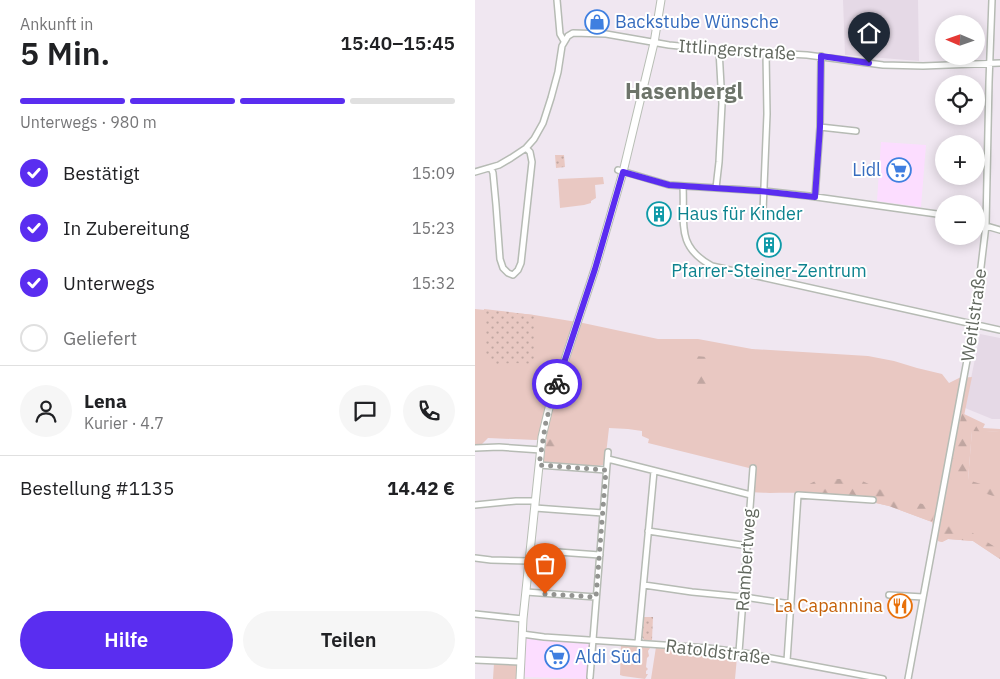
<!DOCTYPE html>
<html lang="de">
<head>
<meta charset="utf-8">
<style>
	body { margin:0; font-family:"IBM Plex Sans",sans-serif; background:#f6f6f6; color:#202124; height:100vh; display:flex; flex-direction:column; font-size:19px; white-space:nowrap }
	* { box-sizing:border-box; margin:0 }
	p { font-size:16px; color:#757577 }
	.icon { flex:none; width:28px; height:28px; fill:none; stroke:currentColor; stroke-width:2; stroke-linecap:round; stroke-linejoin:round }
	.map { position:relative; flex:1; overflow:hidden }
	.details { display:flex; flex-direction:column; background:#fff; width:475px }
	.details>* { flex:none }
	.needle { width:32px; rotate:272deg }
	.buttons { position:absolute; left:460px; top:15px; display:grid; gap:10px }
	.buttons a { display:grid; place-items:center; width:50px; height:50px; border-radius:50%; background:#fff; box-shadow:0 2px 12px #0003; font-size:25px }
	.pin { position:absolute; display:grid; place-items:center; width:42px; height:42px; color:#fff; margin:-51px -21px; border-radius:50% 50% 50% 0; rotate:-45deg; box-shadow:0 0 5px #0007 }
	.pin .icon { rotate:45deg }
	.courier { position:absolute; display:grid; place-items:center; width:50px; height:50px; margin:-25px; border:4px solid #5a2df0; border-radius:50%; background:#fff; color:#222; box-shadow:0 1px 6px #0007 }
	.headline em { font-style:normal; font-weight:600 }
	.headline div { display:flex; flex-direction:column-reverse }
	.headline { display:flex; align-items:center; justify-content:space-between; height:85px; padding:0 20px }
	h1 { font-size:32px; font-weight:600; line-height:38px }
	.bar { display:grid; grid-template-columns:repeat(4,1fr); gap:8px 5px; align-content:center; height:60px; padding:0 20px }
	.bar i { height:6px; border-radius:4px; background:#e0e0e0 }
	.bar .selected { background:#5a2df0 }
	.bar p { grid-column:span 4 }
	.line { display:flex; align-items:center; gap:12px; padding:0 20px; border-top:1px solid #e0e0e0 }
	.line div { flex:1 }
	.round { display:grid; place-items:center; flex:none; width:52px; height:52px; border-radius:26px; background:#f6f6f6 }
	ol { padding:0 20px; list-style:none }
	li { display:flex; align-items:center; gap:15px; height:55px }
	li p { margin-inline-start:auto }
	li .icon { padding:5px; border-radius:50%; background:#5a2df0; color:#fff; stroke-width:4 }
	li:last-child { color:#757577 }
	li i { width:28px; height:28px; border:2px solid #e0e0e0; border-radius:50% }
	.action { display:flex; gap:10px; margin-top:auto; padding:10px 20px }
	.action a { flex:1; height:58px; border-radius:30px; background:#5a2df0; color:#fff; font-size:20px; font-weight:600; line-height:58px; text-align:center }
	.action a+a { background:#f6f6f6; color:#202124 }
	main { display:flex; flex:1; min-height:0 }
	.map>svg:first-child { display:block }
	.commercial { fill:#fcddff }
	.education { fill:#e5d9e6 }
	.green { fill:#e9c8c2 }
	.forest { fill:url(#forest-firs) }
	.park { fill:url(#park-dots) }
	.lines { fill:none; stroke-linecap:round; stroke-linejoin:round }
	.minor-casing { stroke:#b6bbb4; stroke-width:8 }
	.secondary-casing { stroke:#b8beb5; stroke-width:9 }
	.minor { stroke:#fff; stroke-width:5 }
	.secondary { stroke:#fff; stroke-width:7 }
	.done { stroke:#939491; stroke-width:5; stroke-dasharray:0 9 }
	.route { stroke:#5a2df0; stroke-width:6 }
	.labels { text-anchor:middle; stroke-width:4; stroke-linejoin:round; paint-order:stroke }
	.shop-label { font-size:18px; fill:#366cbe; stroke:#fff; text-anchor:start }
	.street-label { font-size:18px; fill:#61675e; stroke:#fff }
	.culture-label { font-size:18px; fill:#0d838f; stroke:#fff; text-anchor:start }
	.food-label { font-size:18px; fill:#c56008; stroke:#fff; text-anchor:end }
	.district-label { font-size:22px; font-weight:bold; fill:#6d746a; stroke:#fff }
</style>
</head>
<body>
<main>
<section class="details">
<div class="headline"><div><h1>5 Min.</h1><p>Ankunft in</p></div><em>15:40–15:45</em></div>
<div class="bar"><i class="selected"></i><i class="selected"></i><i class="selected"></i><i></i><p>Unterwegs · 980 m</p></div>
<ol>
<li><svg class="icon" aria-label="check" viewBox="0 0 24 24"><path d="M5 12l5 5 9-10"/></svg>Bestätigt<p>15:09</p></li>
<li><svg class="icon" aria-label="check" viewBox="0 0 24 24"><path d="M5 12l5 5 9-10"/></svg>In Zubereitung<p>15:23</p></li>
<li><svg class="icon" aria-label="check" viewBox="0 0 24 24"><path d="M5 12l5 5 9-10"/></svg>Unterwegs<p>15:32</p></li>
<li><i></i>Geliefert</li>
</ol>
<div class="line" style="height:90px"><a class="round"><svg class="icon" aria-label="person" viewBox="0 0 24 24"><circle cx="12" cy="8" r="4"/><path d="M4 21q1-7 8-7t8 7"/></svg></a><div><b>Lena</b><p>Kurier · 4.7</p></div><a class="round"><svg class="icon" aria-label="chat" viewBox="0 0 24 24"><path d="M4 5h16v11H9l-5 4z"/></svg></a><a class="round"><svg class="icon" aria-label="phone" viewBox="0 0 24 24"><path d="M5 4h4l2 5-3 2q2 4 5 5l2-3 5 2v4C11 20 4 13 5 4z"/></svg></a></div>
<div class="line" style="height:65px"><div>Bestellung #1135</div><b>14.42 €</b></div>
<div class="action"><a>Hilfe</a><a>Teilen</a></div>
</section>
<div class="map">
<svg width="525" height="679" viewBox="0 0 525 679">
	<defs>
		<pattern id="forest-firs" width="22" height="20" patternUnits="userSpaceOnUse" patternTransform="scale(1.25)"><rect width="22" height="20" fill="#e9c8c2"/><path d="M5 1l3.5 6h-7zM16 11l3.5 6h-7z" fill="#c0a6a1"/></pattern>
		<pattern id="park-dots" width="8" height="8" patternUnits="userSpaceOnUse" patternTransform="scale(1.25)"><rect width="8" height="8" fill="#e9c8c2"/><path d="M2 2h.1M6 6h.1" fill="none" stroke="#c0a6a1" stroke-width="1.8" stroke-linecap="round"/></pattern>
	</defs>
	<rect width="100%" height="100%" fill="#f0e7f1"/>
	<path class="commercial" d="M406,142L451,145L446,207L402,201Z
		M47,636L117,641L115,679L48,677Z"/>
	<path class="education" d="M368,0H443L444,61L370,55Z
		M505,334L525,338V419H517L490,408Z"/>
	<path class="green" d="M128,177L129,184L120,185L121,198L116,201V203L109,205L85,208L83,179Z
		M0,309L59,315L108,323L183,339H223L277,349L393,356L419,361L442,368L467,374L474,383L484,378L497,377L477,474L493,480L497,430L525,432V559L498,541L473,539L467,542L463,541L457,522L414,506L401,503L396,498C373,496 350,493 326,493C309,492 293,494 276,492L274,468L173,443L174,439L167,436V431L153,429L134,428L130,463L128,465L122,466L68,462L72,439L60,440L13,438L6,445H0Z
		M150,644L173,646L175,648L173,651L174,656L172,658L171,667L173,669L171,671V674H173L170,679L148,676L145,675L146,646Z
		M181,647L233,651L262,657L260,679H176Z
		M19,663H39L43,666L44,679H18Z"/>
	<path class="forest" d="M221,356L232,357L231,395L219,394Z
		M487,413L510,424L508,428L525,429V432L497,431L493,480L525,490V498L499,490L476,479L474,473Z
		M72,439L92,441L86,451L70,448Z
		M359,479H383L430,501L448,504L460,511L457,522L414,506L401,503L396,498L329,493C332,479 348,480 359,479Z
		M467,521L488,527L525,550V559L498,541L473,539L467,542L463,541Z"/>
	<path class="park" d="M80,155H89L90,167L81,168Z
		M9,309L59,315L60,364L39,363L21,364L9,357Z
		M169,617H178L177,640H169L167,637Z"/>
	<g class="lines">
		<g class="minor-casing">
			<path id="minor" d="M82,0L85,34L89,41
				M345,127L381,131
				M16,168L18,173L21,205L25,259L28,268L33,273L38,275L43,270L46,263L57,162L55,152L51,148
				M143,170L194,185L289,191L334,196L469,215
				M0,172L24,165L36,158L51,148L59,139L68,123L76,98L83,72L87,46L93,36L98,33L131,34L194,45L244,50L332,55L408,65L448,66L525,63
				M208,187C210,222 200,246 237,266L525,330
				M241,188L244,162L247,104L244,50
				M340,197L345,127L346,56
				M288,211L292,114L291,53
				M501,223L525,230
				M0,448L24,447L66,450
				M133,459L276,495
				M64,465L131,470
				M0,505L41,501H60
				M60,508L128,513
				M173,531L273,546
				M55,550L125,555
				M0,558L16,560L54,561
				M169,585L217,592L269,597L316,604
				M51,592L121,597
				M414,595L448,597
				M0,614L48,619
				M47,634L69,637L233,648L264,652L408,679
				M163,643L179,471
				M264,652L278,468
				M0,660L45,662
				M312,661L323,495L398,500
				M115,677L133,452
				M433,679L500,317L511,225L514,82L517,0"/>
		</g>
		<g class="secondary-casing">
			<path id="secondary" d="M45,679L48,619L67,437L74,408L120,269L148,172L179,43L186,0"/>
		</g>
		<use href="#minor" class="minor"/>
		<use href="#secondary" class="secondary"/>
	</g>
	<g class="lines">
		<path class="done" d="M70,594L121,597L131,470L64,465L71,421L82,384"/>
		<path class="route" d="M82,384L120,269L148,172L194,185L284,191L340,197L345,127L346,56L394,63"/>
	</g>
	<defs>
		<g id="shop-ring" transform="scale(1.25)"><circle r="9.5" fill="#fff" stroke="#3f7fe0" stroke-width="1.5"/><path d="M-5-2.5h2.3a2.7 3.5 0 0 1 5.4 0H5L5.5 6h-11ZM-1.5-2.5h3a1.5 2.3 0 0 0-3 0Z" fill="#3f7fe0"/></g>
		<g id="supermarket-ring" transform="scale(1.25)"><circle r="9.5" fill="#fff" stroke="#3f7fe0" stroke-width="1.5"/><path d="M-6-5.5h2.5l.6 2H6L4.5 2H-2.5L-4.4-4H-6ZM-1.5 3.2a1.3 1.3 0 1 0 .1 0ZM3 3.2a1.3 1.3 0 1 0 .1 0Z" fill="#3f7fe0"/></g>
		<g id="building-ring" transform="scale(1.25)"><circle r="9.5" fill="#fff" stroke="#0f9aa8" stroke-width="1.5"/><path d="M-4-6H4V6H1V3H-1V6H-4ZM-2.5-4.3h1.7v1.8h-1.7ZM.8-4.3h1.7v1.8H.8ZM-2.5-1h1.7V.8h-1.7ZM.8-1h1.7V.8H.8Z" fill="#0f9aa8"/></g>
		<g id="restaurant-ring" transform="scale(1.25)"><circle r="9.5" fill="#fff" stroke="#e8710a" stroke-width="1.5"/><path d="M-5-6h1v4h1v-4h1v4h1v-4h1v5L-1.5 .5V6h-2V.5L-5-1ZM5-6V6H3V1.5H1.5Q1.5-4 5-6Z" fill="#e8710a"/></g>
	</defs>
	<g fill-rule="evenodd">
		<use href="#shop-ring" x="122" y="22"/>
		<use href="#supermarket-ring" x="424" y="170"/>
		<use href="#building-ring" x="184" y="214"/>
		<use href="#building-ring" x="294" y="245"/>
		<use href="#restaurant-ring" x="425" y="606"/>
		<use href="#supermarket-ring" x="82" y="657"/>
	</g>
	<g class="labels">
		<g class="shop-label">
			<text x="140" y="28">Backstube Wünsche</text>
			<text x="406" y="176" text-anchor="end">Lidl</text>
			<text x="100" y="663">Aldi Süd</text>
		</g>
		<g class="street-label">
			<text transform="translate(262 50) rotate(4)" y="6">Ittlingerstraße</text>
			<text transform="translate(499 315) rotate(-82)" y="6">Weitlstraße</text>
			<text transform="translate(271 560) rotate(-86)" y="6">Rambertweg</text>
			<text transform="translate(243 652) rotate(7)" y="6">Ratoldstraße</text>
		</g>
		<g class="culture-label">
			<text x="202" y="220">Haus für Kinder</text>
			<text x="294" y="277" text-anchor="middle">Pfarrer-Steiner-Zentrum</text>
		</g>
		<g class="food-label">
			<text x="408" y="612">La Capannina</text>
		</g>
		<g class="district-label">
			<text x="209" y="99">Hasenbergl</text>
		</g>
	</g>
</svg>
<div class="buttons">
<a><svg class="needle" viewBox="-14 -14 28 28"><path d="M0-13l5 13h-10z" fill="#e53935"/><path d="M0 13l5-13h-10z" fill="#757577"/></svg></a>
<a><svg class="icon" aria-label="locate" viewBox="0 0 24 24"><circle cx="12" cy="12" r="6"/><path d="M12 2v4M12 18v4M2 12h4M18 12h4"/></svg></a>
<a>+</a>
<a>−</a>
</div>
<div class="pin" style="left:70px;top:594px;background:#ea580c"><svg class="icon" aria-label="bag" viewBox="0 0 24 24"><path d="M5 8h14l-1 12H6zM9 8a3 3 0 0 1 6 0"/></svg></div>
<div class="pin" style="left:394px;top:63px;background:#1f2937"><svg class="icon" aria-label="home" viewBox="0 0 24 24"><path d="M3 11l9-7 9 7M6 9v11h12V9"/></svg></div>
<div class="courier" style="left:82px;top:384px"><svg class="icon" aria-label="bike" viewBox="0 0 24 24"><circle cx="6" cy="16" r="4"/><circle cx="18" cy="16" r="4"/><path d="M6 16l4-8h5l3 8M10 8l3 8H6M13 5h3"/></svg></div>
</div>
</main>
</body>
</html>
